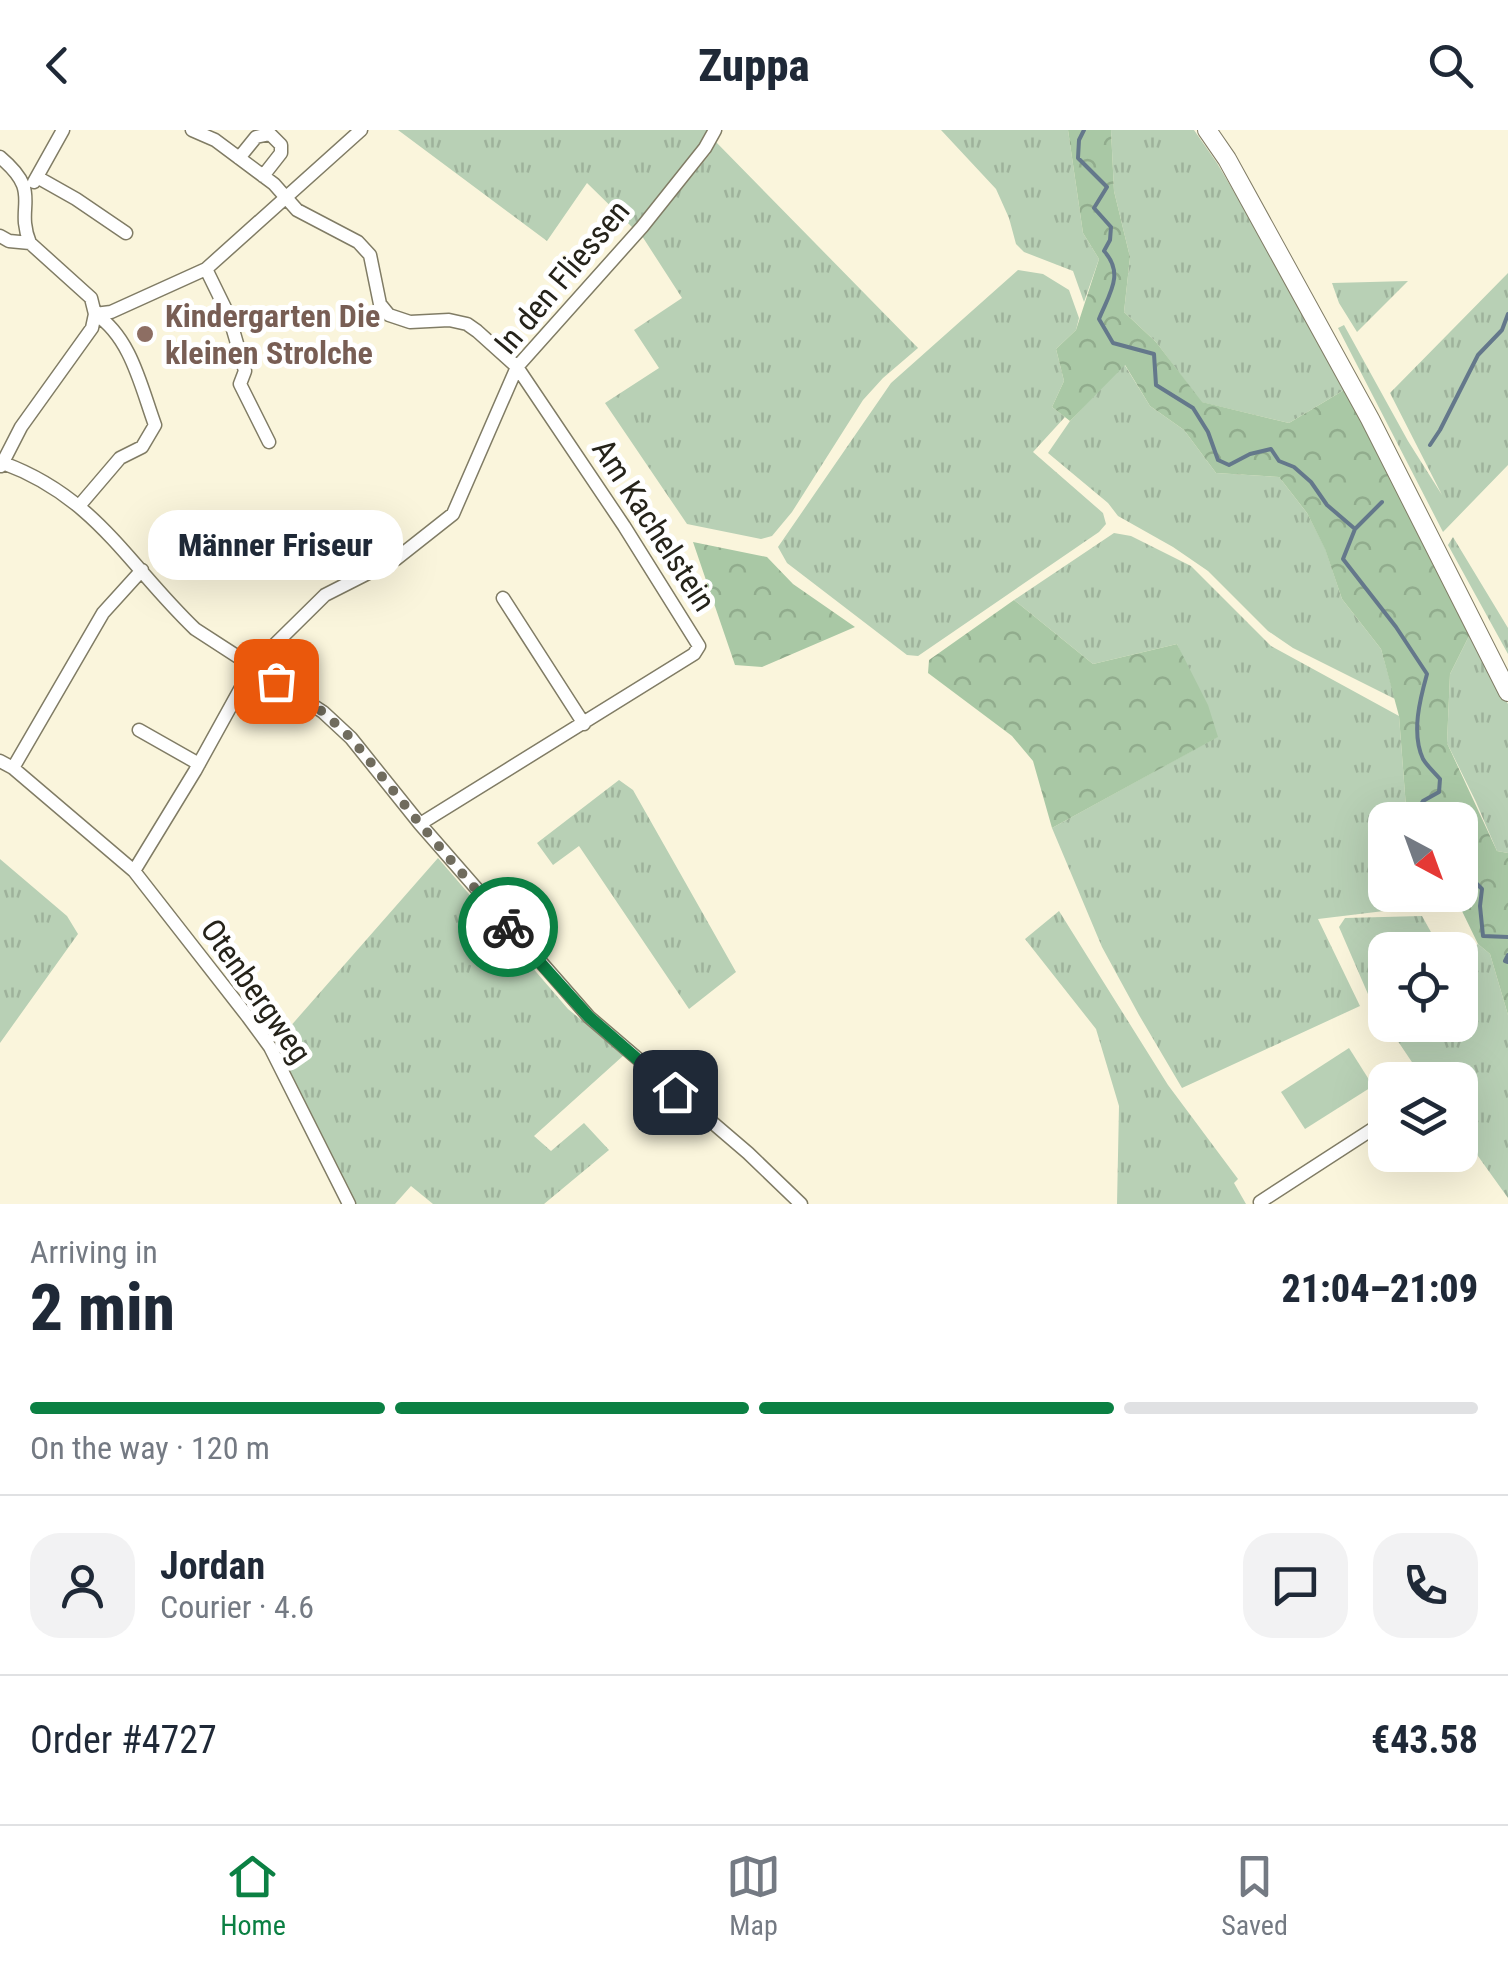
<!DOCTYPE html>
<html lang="en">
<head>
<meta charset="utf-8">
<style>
	body { margin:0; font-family:"Roboto Condensed",sans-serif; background:#f2f2f3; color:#1f2937; height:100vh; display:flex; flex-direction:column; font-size:38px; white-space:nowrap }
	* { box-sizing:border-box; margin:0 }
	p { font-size:32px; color:#747a83 }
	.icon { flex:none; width:55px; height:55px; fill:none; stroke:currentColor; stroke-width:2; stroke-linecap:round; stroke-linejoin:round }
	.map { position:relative; height:1074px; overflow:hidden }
	.details { display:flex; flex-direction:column; background:#fff; flex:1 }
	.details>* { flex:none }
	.needle { width:65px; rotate:139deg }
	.tools { position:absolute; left:1368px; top:672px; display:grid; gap:20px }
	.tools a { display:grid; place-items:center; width:110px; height:110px; border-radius:20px; background:#fff; box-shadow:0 10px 40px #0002; font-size:50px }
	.pin { position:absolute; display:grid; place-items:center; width:85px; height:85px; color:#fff; margin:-42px; border-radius:20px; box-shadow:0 5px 15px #0006 }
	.courier { position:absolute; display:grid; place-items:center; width:100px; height:100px; margin:-50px; border:8px solid #0b8043; border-radius:50%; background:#fff; color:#222; box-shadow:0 2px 12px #0007 }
	.bubble { position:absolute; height:70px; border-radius:30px; background:#fff; box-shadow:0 10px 40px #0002; font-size:32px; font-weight:800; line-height:70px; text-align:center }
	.overview em { font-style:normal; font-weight:800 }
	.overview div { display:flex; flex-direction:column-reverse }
	.overview { display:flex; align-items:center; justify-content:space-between; height:170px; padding:0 30px }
	h1 { font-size:65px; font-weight:800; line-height:75px }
	.bar { display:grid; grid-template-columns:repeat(4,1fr); gap:15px 10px; align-content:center; height:120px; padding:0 30px }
	.bar i { height:12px; border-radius:8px; background:#e0e1e3 }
	.bar .active { background:#0b8043 }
	.bar p { grid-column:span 4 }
	.line { display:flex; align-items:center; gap:25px; padding:0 30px; border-top:2px solid #e0e1e3 }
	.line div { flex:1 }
	.round { display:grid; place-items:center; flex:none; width:105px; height:105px; border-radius:30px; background:#f2f2f3 }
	header { display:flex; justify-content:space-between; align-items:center; height:130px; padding:0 30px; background:#fff; font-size:45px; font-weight:800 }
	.dock { display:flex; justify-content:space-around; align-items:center; height:140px; border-top:2px solid #e0e1e3; background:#fff; font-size:28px; color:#747a83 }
	.dock a { display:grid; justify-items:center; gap:5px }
	.dock .active { color:#0b8043 }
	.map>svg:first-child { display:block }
	.grass { fill:url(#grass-tufts) }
	.forest { fill:url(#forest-crowns) }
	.pitch { fill:#b8d0b5 }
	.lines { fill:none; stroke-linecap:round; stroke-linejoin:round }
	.stream { stroke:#64788b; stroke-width:4 }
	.minor-casing { stroke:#807c65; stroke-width:15 }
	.major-casing { stroke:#807c65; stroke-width:20 }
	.minor { stroke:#fff; stroke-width:12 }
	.major { stroke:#fff; stroke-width:18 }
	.done { stroke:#706c5e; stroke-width:10; stroke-dasharray:0 18 }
	.route { stroke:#0b8043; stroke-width:12 }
	.education-dot { fill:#8d6e63; stroke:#fff; stroke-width:4 }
	.labels { text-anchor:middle; stroke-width:10; stroke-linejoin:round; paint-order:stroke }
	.street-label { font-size:32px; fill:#25231a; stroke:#fff }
	.education-label { font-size:32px; font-weight:bold; fill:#785e54; stroke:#fff; text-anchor:start }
</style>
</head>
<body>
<header><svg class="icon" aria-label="back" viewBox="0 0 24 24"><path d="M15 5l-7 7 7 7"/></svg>Zuppa<svg class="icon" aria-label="search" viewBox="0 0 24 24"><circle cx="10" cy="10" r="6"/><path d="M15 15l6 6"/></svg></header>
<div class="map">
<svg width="1508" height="1074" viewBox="0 0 1508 1074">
	<defs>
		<pattern id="grass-tufts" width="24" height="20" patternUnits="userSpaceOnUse" patternTransform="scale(2.5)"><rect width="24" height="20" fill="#b8d0b5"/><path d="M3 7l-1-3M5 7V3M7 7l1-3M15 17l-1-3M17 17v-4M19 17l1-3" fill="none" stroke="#9eb29b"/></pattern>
		<pattern id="forest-crowns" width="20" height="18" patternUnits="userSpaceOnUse" patternTransform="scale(2.5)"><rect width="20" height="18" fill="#a9c8a5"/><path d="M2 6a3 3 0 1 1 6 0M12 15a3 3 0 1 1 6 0" fill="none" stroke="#91ac8d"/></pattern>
	</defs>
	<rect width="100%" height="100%" fill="#faf5dc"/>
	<path class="grass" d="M398,0H709L699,18L634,99L587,53L547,111Z
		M941,0H1068L1083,103L1099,129L1084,172L1073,141L1024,122L1016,114L1009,88L996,59Z
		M1111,0H1194L1217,33L1349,257L1289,293L1201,272L1156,212L1124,182L1130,127L1114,61Z
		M715,11L918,218L883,248L863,270L792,382L772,406L761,409L687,394L605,273L659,238L634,200L682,168L642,106L710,24Z
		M1018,140L1043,144L1069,160L1079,188L1076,200L1056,219L1064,251L1052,277L1065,287L1033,322L1103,383L1106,394L1099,402L918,526L907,525L787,433L778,417L891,253Z
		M1508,143V335L1443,402L1338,198L1344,195L1408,311L1442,365L1390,263Z
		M1408,151L1357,202L1339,173L1332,153Z
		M1124,234L1150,276L1184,300L1216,343L1279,347L1307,383L1325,418L1342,469L1381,519L1395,569L1293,518L1268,501L1208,441L1173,417L1118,386L1108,373L1048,323L1070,291Z
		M1114,403L1131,406L1191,436L1271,516L1399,586L1407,690H1385V765H1415L1417,777L1318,789L1360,876L1182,958L1139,885L1102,817L1052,698L1217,607L1177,514L1093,534L1014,470Z
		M1453,407L1508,498V524L1448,415Z
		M1470,504L1508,574V723L1497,721L1476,672L1447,613L1450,544Z
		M619,650L633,660L736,842L689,879L579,716L553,735L537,713Z
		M438,728L568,879L624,925L534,1006L551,1021L584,993L609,1020L544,1074H433L411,1056L395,1074H355L274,915Z
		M0,729L67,786L78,804L0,913Z
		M1059,781L1168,955L1238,1049L1234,1053L1246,1074H1117L1119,976L1096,899L1025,809Z
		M1422,786L1441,820H1385V892L1371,871L1339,797L1345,788Z
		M1478,814L1490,824L1508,885V1068L1460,1001V950H1424L1387,895H1460V825Z"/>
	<path class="forest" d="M1068,0H1111L1114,61L1130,127L1124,182L1156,212L1202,272L1289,293L1349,257L1368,290L1470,504L1450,544L1447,613L1497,721L1508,723V885L1490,824L1478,814L1461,779L1460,690H1407L1399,586L1381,519L1342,469L1325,419L1307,383L1279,347L1216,343L1184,300L1150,276L1125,235L1070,291L1052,277L1064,251L1056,219L1076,200L1099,129L1083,103Z
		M693,412L767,427L793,454L855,497L762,537L735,535Z
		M1014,470L1093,534L1177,514L1208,575L1218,607L1052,698L1033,631L1012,606L928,543L929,530Z"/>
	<path class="pitch" d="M1349,918L1373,956L1305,999L1281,962Z"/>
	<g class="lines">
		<path class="stream" d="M1084,0L1079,10L1078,28L1107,57L1094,78L1111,97L1110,110L1104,121C1125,144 1109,164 1099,189L1113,213L1154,224L1156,255L1193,278L1208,302L1218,330L1229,335L1250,324L1271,319L1279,331L1294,337L1311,352L1327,375L1355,399L1343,429L1396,497L1427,544C1420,569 1411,603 1423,629C1427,636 1435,643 1440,649L1439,662L1423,671L1414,686L1417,690
			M1430,315L1440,300L1478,225L1502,200L1508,184
			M1355,399L1382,372
			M1460,701L1471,724V748L1482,759L1480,776L1483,806L1508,807
			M1508,825L1505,831L1508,832"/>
		<g class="minor-casing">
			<path id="minor" d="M192,0L215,10L274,54L297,80L358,112L370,125L380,174L389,185L410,192L449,190L467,194L477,201L517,237L624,396L699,516L694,524L420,694
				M0,27C44,64 14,74 30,113L91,168L95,184L92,198L21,297L1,336
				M239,28L256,7L270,4L281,15V23L263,46
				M37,47L76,69L126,103
				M34,52L63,0
				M0,106L9,111L30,113
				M206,139L229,186L245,241L240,254L269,312
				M95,184L111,182L206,139L361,0
				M3,333C96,367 128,435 195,499L323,582L351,608L420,694L589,887L748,1023L801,1074
				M79,376L120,328L142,317L155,295C141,257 131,207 95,184
				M503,468L584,594
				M139,600L199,634
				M0,631L13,638L134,741L248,887L270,917L349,1074
				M13,638L103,483L142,440
				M134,741L195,641L253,536L325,465L396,429L453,384L517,237L642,97L705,18L715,0
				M1261,1074L1260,1072L1385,991"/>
		</g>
		<g class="major-casing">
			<path id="major" d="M1207,0L1227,29L1370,289L1508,562"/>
		</g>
		<use href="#minor" class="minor"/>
		<use href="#major" class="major"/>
	</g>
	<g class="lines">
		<path class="done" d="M276,551L323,582L351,608L420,694L508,797"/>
		<path class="route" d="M508,797L589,887L675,962"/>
	</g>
	<circle class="education-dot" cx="145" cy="204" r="10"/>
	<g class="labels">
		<g class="street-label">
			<text transform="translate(562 147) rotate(-50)" y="11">In den Fliessen</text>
			<text transform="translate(654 395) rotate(57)" y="11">Am Kachelstein</text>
			<text transform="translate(256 861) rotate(55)" y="11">Otenbergweg</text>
		</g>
		<g class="education-label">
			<text x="165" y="197">Kindergarten Die<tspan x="165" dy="37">kleinen Strolche</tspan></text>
		</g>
	</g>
</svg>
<div class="tools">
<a><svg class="needle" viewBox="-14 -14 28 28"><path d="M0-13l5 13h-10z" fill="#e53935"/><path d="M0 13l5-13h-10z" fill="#747a83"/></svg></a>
<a><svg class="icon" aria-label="locate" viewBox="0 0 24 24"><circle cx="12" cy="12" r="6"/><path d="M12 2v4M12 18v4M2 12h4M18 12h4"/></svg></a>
<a><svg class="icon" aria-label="layers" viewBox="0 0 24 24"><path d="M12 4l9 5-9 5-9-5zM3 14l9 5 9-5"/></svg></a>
</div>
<div class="pin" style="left:276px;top:551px;background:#ea580c"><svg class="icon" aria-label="bag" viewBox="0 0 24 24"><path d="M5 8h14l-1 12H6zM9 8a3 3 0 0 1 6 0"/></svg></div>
<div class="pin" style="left:675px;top:962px;background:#1f2937"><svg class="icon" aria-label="home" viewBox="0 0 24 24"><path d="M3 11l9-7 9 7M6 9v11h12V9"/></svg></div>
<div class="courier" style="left:508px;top:797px"><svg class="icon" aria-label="bike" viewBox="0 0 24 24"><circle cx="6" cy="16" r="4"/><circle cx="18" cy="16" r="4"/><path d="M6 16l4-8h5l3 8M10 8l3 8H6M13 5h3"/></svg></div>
<div class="bubble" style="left:148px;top:380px;width:255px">Männer Friseur</div>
</div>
<section class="details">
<div class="overview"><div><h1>2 min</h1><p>Arriving in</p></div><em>21:04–21:09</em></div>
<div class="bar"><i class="active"></i><i class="active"></i><i class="active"></i><i></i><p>On the way · 120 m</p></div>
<div class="line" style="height:180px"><a class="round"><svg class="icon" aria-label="person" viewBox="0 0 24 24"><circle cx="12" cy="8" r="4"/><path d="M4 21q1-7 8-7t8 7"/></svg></a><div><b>Jordan</b><p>Courier · 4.6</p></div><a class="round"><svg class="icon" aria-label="chat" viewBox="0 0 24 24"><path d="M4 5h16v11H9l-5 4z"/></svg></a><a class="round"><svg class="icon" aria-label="phone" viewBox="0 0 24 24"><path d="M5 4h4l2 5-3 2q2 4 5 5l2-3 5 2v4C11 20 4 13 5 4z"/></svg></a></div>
<div class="line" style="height:130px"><div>Order #4727</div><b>€43.58</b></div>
</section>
<nav class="dock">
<a class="active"><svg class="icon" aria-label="home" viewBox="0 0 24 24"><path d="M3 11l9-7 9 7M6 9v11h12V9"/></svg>Home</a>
<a><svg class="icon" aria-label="map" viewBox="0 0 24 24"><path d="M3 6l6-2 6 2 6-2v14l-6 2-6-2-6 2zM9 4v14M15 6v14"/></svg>Map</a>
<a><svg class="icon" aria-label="saved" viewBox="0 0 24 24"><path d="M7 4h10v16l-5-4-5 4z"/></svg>Saved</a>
</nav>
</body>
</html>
